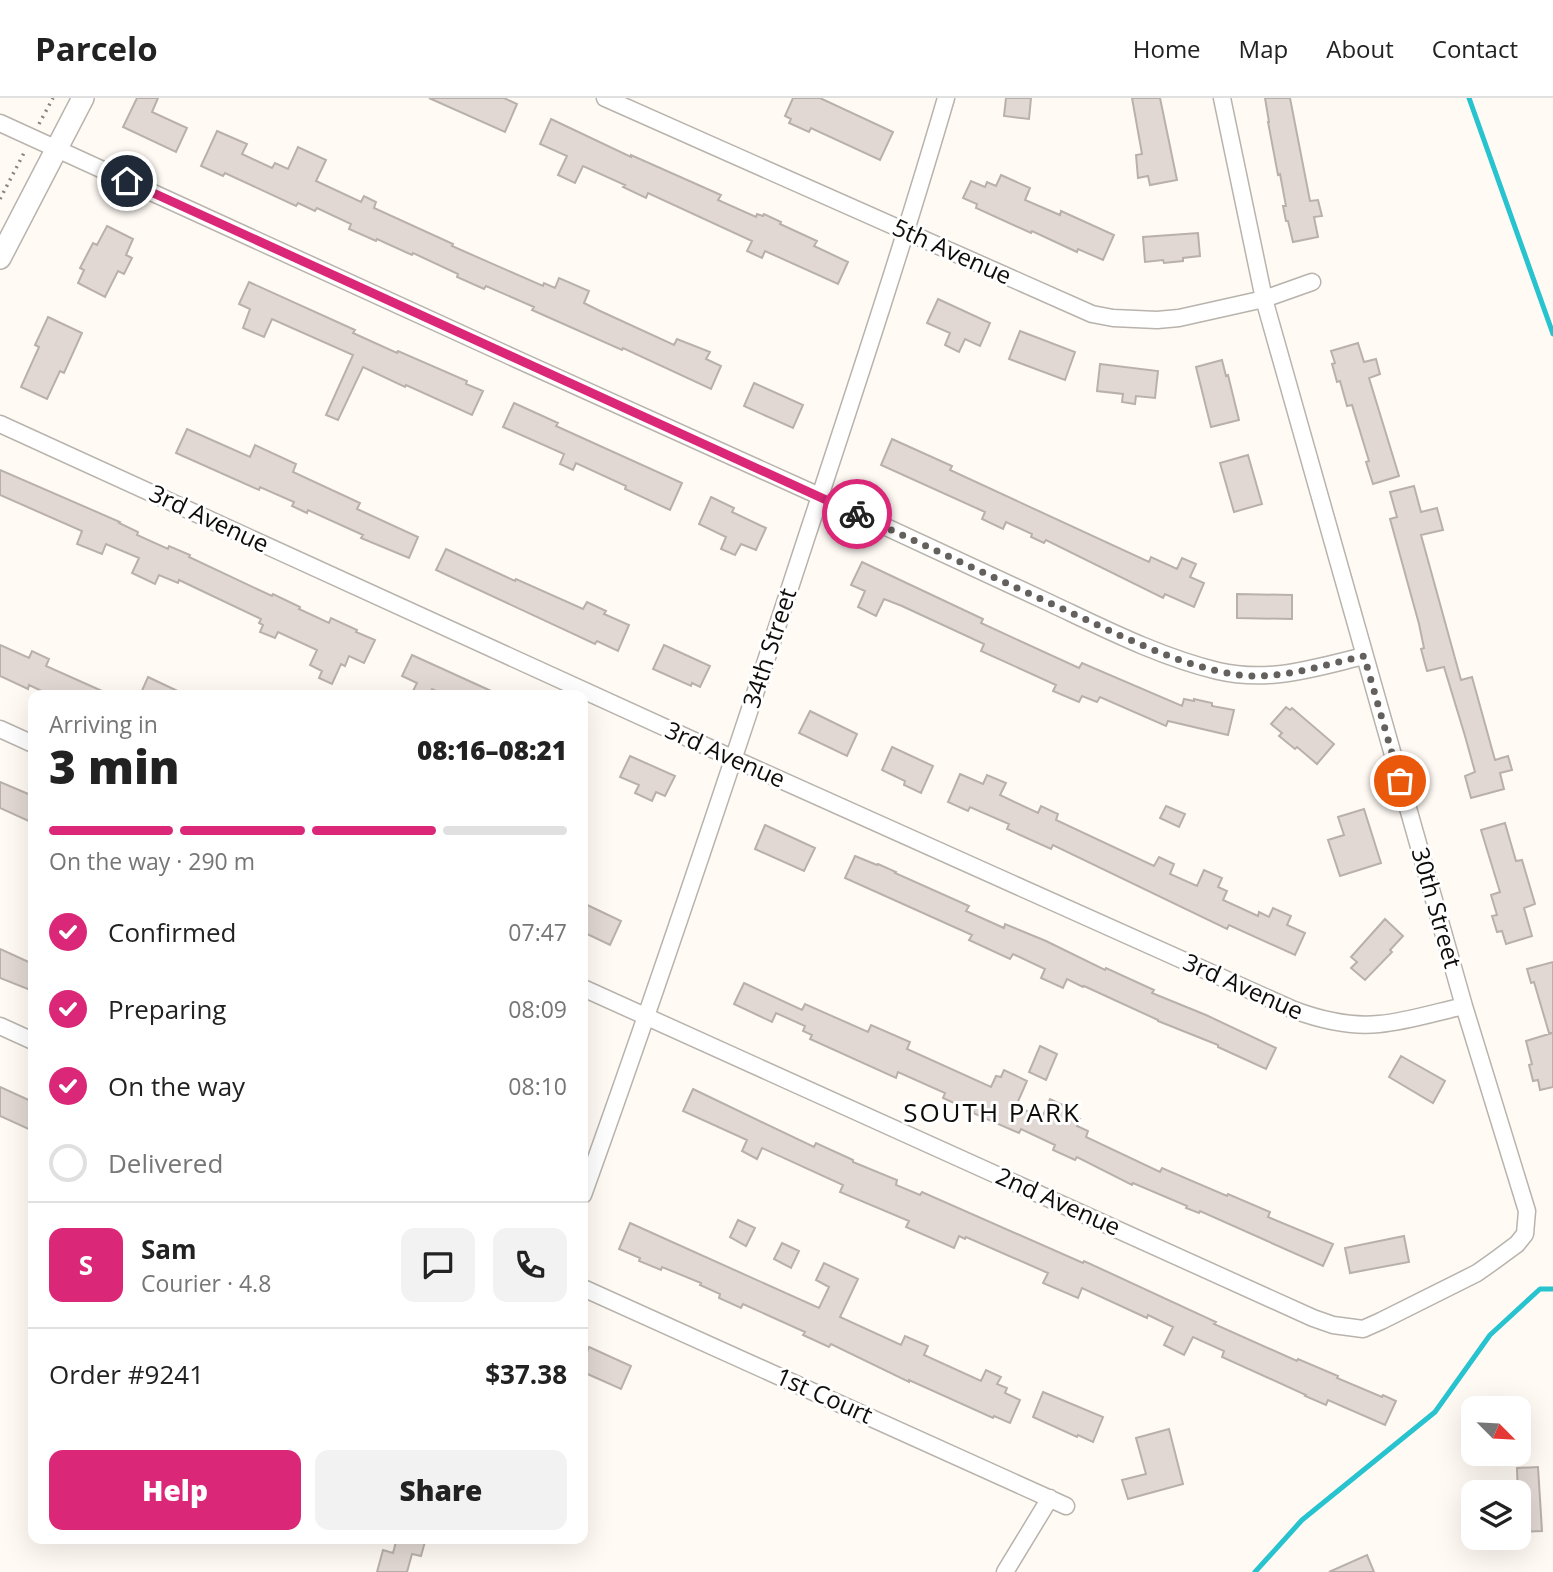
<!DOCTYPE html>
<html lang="en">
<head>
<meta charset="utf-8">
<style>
	body { margin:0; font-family:"Open Sans",sans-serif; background:#f2f2f2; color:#222; height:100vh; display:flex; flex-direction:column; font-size:26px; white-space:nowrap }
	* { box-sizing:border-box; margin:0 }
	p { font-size:23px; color:#767676 }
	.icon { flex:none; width:38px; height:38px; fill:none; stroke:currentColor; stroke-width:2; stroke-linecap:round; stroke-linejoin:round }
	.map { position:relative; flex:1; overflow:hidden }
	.side { position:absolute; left:28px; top:592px; width:560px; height:854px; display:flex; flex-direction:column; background:#fff; border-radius:14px; box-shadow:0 7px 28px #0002 }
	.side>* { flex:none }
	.needle { width:46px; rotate:114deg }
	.fabs { position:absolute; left:1461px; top:1298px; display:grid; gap:14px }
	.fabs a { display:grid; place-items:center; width:70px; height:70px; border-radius:14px; background:#fff; box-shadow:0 7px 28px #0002; font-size:35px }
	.pin { position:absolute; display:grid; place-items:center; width:60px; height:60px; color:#fff; margin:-30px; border:4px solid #fff; border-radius:50%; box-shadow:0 2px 7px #0007 }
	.courier { position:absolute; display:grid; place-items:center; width:70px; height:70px; margin:-35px; border:5px solid #db2777; border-radius:50%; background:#fff; color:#222; box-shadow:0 2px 9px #0007 }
	.overview em { font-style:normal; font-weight:800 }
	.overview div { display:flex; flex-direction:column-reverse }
	.overview { display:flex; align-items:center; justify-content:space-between; height:119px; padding:0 21px }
	h1 { font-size:46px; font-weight:800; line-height:52px }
	.bar { display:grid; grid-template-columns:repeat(4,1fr); gap:10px 7px; align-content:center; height:84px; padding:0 21px }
	.bar i { height:9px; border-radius:5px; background:#e0e0e0 }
	.bar .current { background:#db2777 }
	.bar p { grid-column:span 4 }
	.line { display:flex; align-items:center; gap:18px; padding:0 21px; border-top:2px solid #e0e0e0 }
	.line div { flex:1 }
	.round { display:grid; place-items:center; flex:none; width:74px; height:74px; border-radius:14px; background:#f2f2f2 }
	ol { padding:0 21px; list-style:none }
	li { display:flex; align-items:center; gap:21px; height:77px }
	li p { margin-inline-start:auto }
	li .icon { padding:7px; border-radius:50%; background:#db2777; color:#fff; stroke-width:4 }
	li:last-child { color:#767676 }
	li i { width:38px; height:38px; border:4px solid #e0e0e0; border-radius:50% }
	.button { display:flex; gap:14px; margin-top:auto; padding:14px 21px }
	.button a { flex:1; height:80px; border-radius:14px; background:#db2777; color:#fff; font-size:28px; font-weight:800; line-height:80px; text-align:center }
	.button a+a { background:#f2f2f2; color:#222 }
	header { display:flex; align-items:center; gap:42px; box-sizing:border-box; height:98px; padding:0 35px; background:#fff; border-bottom:2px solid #e0e0e0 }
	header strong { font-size:33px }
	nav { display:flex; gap:38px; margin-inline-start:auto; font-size:24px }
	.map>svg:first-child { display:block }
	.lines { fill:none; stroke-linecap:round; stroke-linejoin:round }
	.stream { stroke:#27c3cf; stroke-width:5 }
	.building { fill:#e1d7d3; stroke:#b9b0ac; stroke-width:2 }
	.street-casing { stroke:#b8b3ac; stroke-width:19 }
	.secondary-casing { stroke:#b8b3ac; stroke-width:24 }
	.path { stroke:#888480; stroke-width:3.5; stroke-dasharray:2 5; stroke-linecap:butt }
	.street { stroke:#fff; stroke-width:16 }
	.secondary { stroke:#fff; stroke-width:21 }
	.done { stroke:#63605d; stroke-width:7; stroke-dasharray:0 12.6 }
	.route { stroke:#db2777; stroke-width:9 }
	.labels { text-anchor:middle; stroke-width:6; stroke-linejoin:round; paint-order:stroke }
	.street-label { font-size:24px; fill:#0f0d0b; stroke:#fff }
	.neighbourhood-label { font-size:26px; letter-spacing:2px; fill:#0f0d0b; stroke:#fff }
</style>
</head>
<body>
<header>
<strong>Parcelo</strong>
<nav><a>Home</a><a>Map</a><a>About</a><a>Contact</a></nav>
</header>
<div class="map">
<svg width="1553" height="1474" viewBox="0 0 1553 1474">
	<rect width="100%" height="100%" fill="#fffaf4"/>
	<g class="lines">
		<path class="stream" d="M1469,0L1553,236
			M1255,1474L1302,1422L1435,1314L1490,1237L1540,1191H1553"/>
	</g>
	<path class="building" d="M137,0H158L152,14L187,30L176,54L123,29Z
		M429,0H504L517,6L505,34Z
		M793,0H820L893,34L880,62L811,30L809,34L789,25L791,21L785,18Z
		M1006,0H1031L1029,21L1004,18Z
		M1132,0H1160L1177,82L1150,87L1148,78L1138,80L1136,57L1142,56Z
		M1265,0H1290L1310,103L1318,102L1322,118L1314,119L1318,139L1293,144L1288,123H1286L1283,108H1286L1280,76L1278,77L1268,24H1269Z
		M551,21L631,59V57L721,97L718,102L756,119L757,116L763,118L764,116L781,124L780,126L817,143L814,148L848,164L838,186L765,153L762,160L747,153L752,143L648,95L646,100L623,89L625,87L583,68L575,85L558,77L567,58L540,46Z
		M217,33L247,46L242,56L272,70L275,65L288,71L298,49L326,62L316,83L361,104L364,98L376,104L374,110L453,146L452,148L543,188L544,185L555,190L559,180L589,193L584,205L598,212L674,247L677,241L710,254L706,261L721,268L711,291L623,250L622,252L532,212L534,209L486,188L484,191L457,179L458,176L413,155L412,157L377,141L376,143L349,131L351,126L317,110L315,113L298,105L296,108L225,75L223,78L201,68Z
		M1001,77L1030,90L1025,102L1060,117L1061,113L1114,137L1103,162L1078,151L1077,154L1032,133L1031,135L976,110L977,106L963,100L971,83L985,89L987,84L996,88Z
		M107,128L133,141L126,157L132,160L124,176L118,173L105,199L78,185L84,172L80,170L93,145L97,147Z
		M1198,135L1200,158L1183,160V163L1164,165L1163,162L1145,164L1143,139Z
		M249,184L355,232L353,235L397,255L398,253L467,283L466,286L483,293L472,317L406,287L405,289L363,269L338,322L326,317L353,257L272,221L264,239L243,230L250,211L239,206Z
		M938,201L990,225L980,248L965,241L959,254L945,247L950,235L927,225Z
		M48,219L82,235L64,275L60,273L47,301L21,289L39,249L35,247Z
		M1020,233L1075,254L1065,282L1009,261Z
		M1358,245L1364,264L1376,261L1380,276L1369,280L1399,378L1373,386L1366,364L1369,363L1352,307L1347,308L1340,283L1337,284L1332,266L1335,265L1331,253Z
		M1222,262L1226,278L1228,277L1239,322L1211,329L1196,269Z
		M1100,266L1158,273L1155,300L1136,298L1135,306L1122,304L1123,296L1097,293Z
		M754,285L803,307L793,330L744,308Z
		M514,305L558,325L556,328L682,385L670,412L625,391L626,388L576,365L573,372L560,366L564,356L503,329Z
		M187,331L250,359L255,347L296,366L293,374L360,405L357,411L418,439L409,460L361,440L363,437L308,412L307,415L292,408L294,404L260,389L259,392L176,355Z
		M892,341L952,368L950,372L1149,464L1151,459L1177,471L1182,460L1196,466L1190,479L1204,485L1194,509L1165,496L1163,500L1046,442L1044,445L1031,439L1032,436L1006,424L1003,431L982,421L985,414L881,367Z
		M1248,357L1262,406L1234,414L1220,365Z
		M0,372L120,424L119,425L138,434L137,437L168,451L169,448L190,457L189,459L272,498L273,496L300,509L299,511L329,525L331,520L357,532L356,534L375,542L364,565L349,558L345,568L341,566L332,586L319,580L322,573L310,567L317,552L278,534L275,540L260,534L263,527L259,525L261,521L179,482L178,485L159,477L155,486L132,475L139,460L106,446L102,456L77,446L82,433L0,397Z
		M1414,388L1421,414L1437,410L1443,432L1421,437L1461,582L1472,579L1495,662L1508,658L1512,672L1500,675L1504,691L1471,700L1465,678L1475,674L1465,638L1444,569L1427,573L1421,551L1424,550L1419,526L1390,421L1397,419L1390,394Z
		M711,399L734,410L732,414L766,430L756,452L741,446L735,457L721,451L726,439L699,426Z
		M446,451L515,483L516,481L583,511L587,504L606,513L604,516L629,527L618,553L597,543L595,546L436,472Z
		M862,464L983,521L981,525L1079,570L1082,565L1182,608L1184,601L1194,603V601L1212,605V608L1234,612L1228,637L1168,623L1166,628L1100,599L1097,604L1082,598L1079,604L1053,593L1056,587L981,553L984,546L902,508L884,501L876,518L858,509L865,493L851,487Z
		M1237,496L1292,497V521L1237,520Z
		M0,547L29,560L32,553L49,561L46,568L111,597H50L29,587L28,591L0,578Z
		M664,547L710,568L700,589L692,585L691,588L653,571Z
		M412,557L500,597H445L432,591L429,597H411L417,585L402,578Z
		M148,579L186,597H140Z
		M1286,609L1290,612L1292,610L1334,646L1317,666L1297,649L1295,651L1279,638L1282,635L1271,626Z
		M810,613L857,636L847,658L799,635Z
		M892,649L933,668L921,695L904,687L905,683L882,672Z
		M630,658L675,678L665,698L656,694L652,703L635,695L639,687L620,679Z
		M960,676L983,686L987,677L1006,685L1000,697L1038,715L1041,708L1058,716L1056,722L1154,768L1159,759L1174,766L1170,776L1197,788L1204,772L1222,780L1218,789L1227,793L1223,802L1258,818L1259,814L1269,819L1273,810L1291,818L1287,827L1305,835L1295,857L1229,827L1227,831L1053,747L1051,751L1007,731L1009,726L970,709L968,713L948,704Z
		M0,684L33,698V725L0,710Z
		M1166,708L1185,716L1179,729L1160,720Z
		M1364,711L1381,765L1340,778L1328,742L1344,737L1338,719Z
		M1505,725L1516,763L1522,762L1535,806L1524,810L1532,838L1506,846L1502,833L1497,834L1492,818L1497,817L1491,797L1500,794L1481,732Z
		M765,727L815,750L804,773L755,751Z
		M855,758L877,767L878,766L896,774L895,775L969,808L966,813L1004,830L1005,826L1046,843L1105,872L1106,870L1154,892L1152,895L1206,917L1276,950L1266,971L1218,949V947L1158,923V922L1084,888L1083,889L1067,881L1063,890L1041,880L1045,871L1013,856L1010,861L969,842L972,837L845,780Z
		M583,805L621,823L610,847L583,834Z
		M1385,821L1403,838L1390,852L1392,854L1365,882L1351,870L1357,864L1351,859Z
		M0,851L33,866V893L0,880Z
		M1553,864V989L1540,992L1538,982L1533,983L1529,967L1532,966L1526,943L1552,935H1549L1534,884L1531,885L1527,871Z
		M744,885L802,912L805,906L868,934L871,927L910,944L907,951L991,989L996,978L1001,979L1004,972L1027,983L1016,1008L1042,1020L1050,1001L1067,1009L1064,1014L1080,1021L1077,1028L1088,1033L1086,1039L1160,1074L1162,1070L1227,1098L1228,1096L1270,1114L1268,1119L1333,1146L1323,1168L1200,1113L1199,1115L1186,1110L1187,1108L1133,1085L1132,1087L1077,1059L1075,1062L1053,1052L1055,1047L1021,1031L1019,1035L973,1015L974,1014L943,1000L945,995L898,974L896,980L810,941L812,937L803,933L805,928L776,915L772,924L734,906Z
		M1040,948L1057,956L1046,982L1029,974Z
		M1401,958L1445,983L1433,1005L1389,979Z
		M0,989L33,1004V1033L0,1018Z
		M693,991L814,1049L816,1045L853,1062V1064L897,1082L896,1087L920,1097L922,1094L1083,1165L1084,1163L1216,1224L1214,1226L1297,1263L1298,1261L1338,1278L1337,1280L1382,1299L1383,1297L1396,1303L1385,1327L1328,1302L1326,1307L1305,1298L1306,1297L1222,1259L1224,1253L1193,1239L1184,1257L1164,1247L1173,1229L1148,1217L1147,1220L1082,1190L1078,1200L1043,1185L1048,1175L966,1139L965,1141L959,1138L954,1150L906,1129L909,1123L840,1094L843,1087L762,1050L757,1061L742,1053L747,1042L683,1013Z
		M738,1122L755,1130L746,1148L730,1139Z
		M630,1125L819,1210L829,1189L816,1182L824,1165L858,1181L840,1219L901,1247L905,1238L928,1248L924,1257L981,1283L986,1272L1001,1279L997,1286L1007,1290L1005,1295L1020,1302L1010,1325L994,1318L993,1320L909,1282V1284L831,1246L829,1249L803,1237L805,1234L743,1206L741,1210L719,1200L720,1196L700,1187L701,1185L662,1169L661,1172L639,1163L640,1160L619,1151Z
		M1404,1138L1409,1164L1350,1175L1345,1150Z
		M782,1145L799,1153L791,1170L774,1161Z
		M589,1249L631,1268L621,1291L583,1274V1252L587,1254Z
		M1043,1294L1103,1319L1093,1344L1078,1337L1077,1339L1033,1319Z
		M1169,1331L1183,1386L1128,1401L1122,1382L1146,1376L1136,1340Z
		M1538,1369L1542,1433L1519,1434L1517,1370Z
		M397,1440H426L421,1458L412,1456L407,1474H377L383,1452L393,1455Z
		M1367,1457L1374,1474H1329Z"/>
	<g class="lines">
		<g class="street-casing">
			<path id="street" d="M605,0L1092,216L1113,220L1157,222L1179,220L1264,201L1312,184
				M0,25C271,151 543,273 815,396C894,432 973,469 1052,506C1105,531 1160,559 1218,573C1270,585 1314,570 1364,558
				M0,326L734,661L1294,912C1321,922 1349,929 1379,926C1405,924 1437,914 1464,908
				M0,631L33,646
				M583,890L1313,1220L1333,1227L1363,1231L1381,1223L1477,1175L1494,1163L1517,1146L1525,1136L1527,1113L1464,908L1264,201L1222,0
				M0,928L33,943
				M583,1097C659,886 730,673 800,459C850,307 901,154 946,0
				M583,1190L1066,1408
				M1005,1474L1050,1400"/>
		</g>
		<g class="secondary-casing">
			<path id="secondary" d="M0,160L83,0"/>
		</g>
		<path class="path" d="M39,26L53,0
			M0,101L24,55"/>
		<use href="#street" class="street"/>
		<use href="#secondary" class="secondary"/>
	</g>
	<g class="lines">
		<path class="done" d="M857,416C926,448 995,480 1065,512C1118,536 1181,569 1239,577C1281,582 1323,567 1364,558L1400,683"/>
		<path class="route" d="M127,83L857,416"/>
	</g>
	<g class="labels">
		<g class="street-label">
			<text transform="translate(952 154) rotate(24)" y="8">5th Avenue</text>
			<text transform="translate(209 421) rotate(25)" y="8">3rd Avenue</text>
			<text transform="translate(770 550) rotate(-72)" y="8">34th Street</text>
			<text transform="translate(725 657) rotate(24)" y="8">3rd Avenue</text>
			<text transform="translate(1436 810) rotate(74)" y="8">30th Street</text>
			<text transform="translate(1243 889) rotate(24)" y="8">3rd Avenue</text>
			<text transform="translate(1058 1104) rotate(24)" y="8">2nd Avenue</text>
			<text transform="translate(824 1298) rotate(24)" y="8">1st Court</text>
		</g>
		<g class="neighbourhood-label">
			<text x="992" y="1024">SOUTH PARK</text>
		</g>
	</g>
</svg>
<div class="fabs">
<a><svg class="needle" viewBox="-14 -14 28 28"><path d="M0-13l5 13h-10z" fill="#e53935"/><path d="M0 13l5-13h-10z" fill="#767676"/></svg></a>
<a><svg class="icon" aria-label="layers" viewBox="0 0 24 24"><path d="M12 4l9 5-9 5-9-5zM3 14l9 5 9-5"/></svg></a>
</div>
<div class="pin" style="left:1400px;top:683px;background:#ea580c"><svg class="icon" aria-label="bag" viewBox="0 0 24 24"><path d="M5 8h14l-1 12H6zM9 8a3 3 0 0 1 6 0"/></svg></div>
<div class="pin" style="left:127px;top:83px;background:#1f2937"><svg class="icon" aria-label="home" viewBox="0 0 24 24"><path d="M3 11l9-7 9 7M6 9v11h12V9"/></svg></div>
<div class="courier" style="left:857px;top:416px"><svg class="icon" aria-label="bike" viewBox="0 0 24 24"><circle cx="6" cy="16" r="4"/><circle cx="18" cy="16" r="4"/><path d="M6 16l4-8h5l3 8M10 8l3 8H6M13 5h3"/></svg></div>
<section class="side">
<div class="overview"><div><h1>3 min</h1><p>Arriving in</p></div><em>08:16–08:21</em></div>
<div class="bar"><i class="current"></i><i class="current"></i><i class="current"></i><i></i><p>On the way · 290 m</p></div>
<ol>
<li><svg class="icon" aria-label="check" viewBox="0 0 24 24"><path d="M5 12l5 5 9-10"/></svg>Confirmed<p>07:47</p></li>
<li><svg class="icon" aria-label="check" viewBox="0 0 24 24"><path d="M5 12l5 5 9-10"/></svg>Preparing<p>08:09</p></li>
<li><svg class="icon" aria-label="check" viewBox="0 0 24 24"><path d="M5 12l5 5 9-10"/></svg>On the way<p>08:10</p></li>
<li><i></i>Delivered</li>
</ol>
<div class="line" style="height:126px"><b class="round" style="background:#db2777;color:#fff">S</b><div><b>Sam</b><p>Courier · 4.8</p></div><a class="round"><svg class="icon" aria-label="chat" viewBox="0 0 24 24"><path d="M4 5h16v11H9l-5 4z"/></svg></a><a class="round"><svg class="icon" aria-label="phone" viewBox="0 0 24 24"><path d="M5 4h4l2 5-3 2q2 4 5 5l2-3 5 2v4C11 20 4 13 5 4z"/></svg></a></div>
<div class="line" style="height:91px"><div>Order #9241</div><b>$37.38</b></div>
<div class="button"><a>Help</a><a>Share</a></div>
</section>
</div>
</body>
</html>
